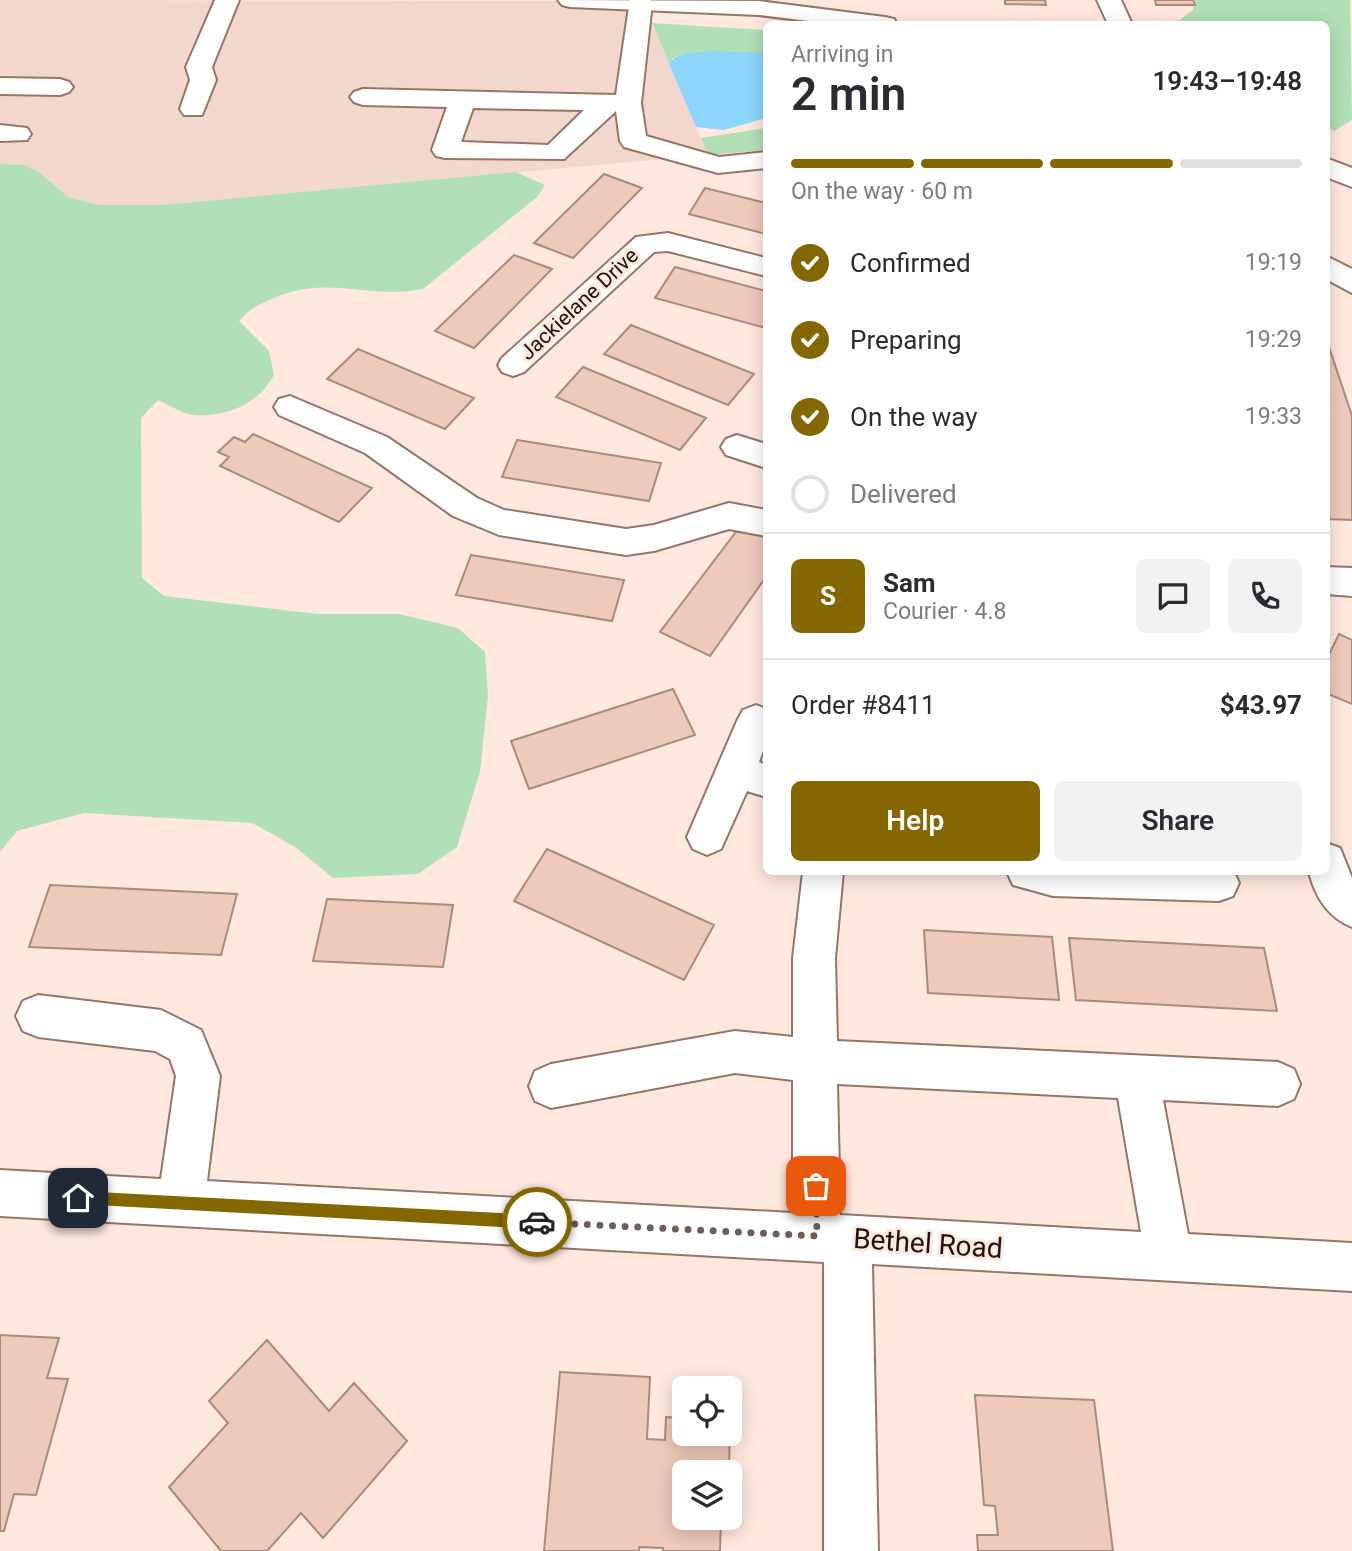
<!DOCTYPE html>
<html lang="en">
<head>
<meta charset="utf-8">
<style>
	body { margin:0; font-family:Roboto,sans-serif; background:#f2f2f3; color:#2b2b33; height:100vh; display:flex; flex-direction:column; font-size:26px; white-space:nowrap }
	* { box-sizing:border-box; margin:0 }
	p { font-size:23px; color:#7c7c81 }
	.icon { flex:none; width:38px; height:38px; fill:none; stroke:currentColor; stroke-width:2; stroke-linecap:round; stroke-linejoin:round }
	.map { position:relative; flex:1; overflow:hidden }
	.drawer { position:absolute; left:763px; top:21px; width:567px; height:854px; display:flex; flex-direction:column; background:#fff; border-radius:10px; box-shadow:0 4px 18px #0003 }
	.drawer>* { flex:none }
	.fabs { position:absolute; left:672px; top:1376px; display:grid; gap:14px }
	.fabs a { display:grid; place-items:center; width:70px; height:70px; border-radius:10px; background:#fff; box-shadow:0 4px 18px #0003; font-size:35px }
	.pin { position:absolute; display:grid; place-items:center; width:60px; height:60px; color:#fff; margin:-30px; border-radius:14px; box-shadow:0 4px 10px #0006 }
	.courier { position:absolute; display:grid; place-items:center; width:70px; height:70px; margin:-35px; border:5px solid #846700; border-radius:50%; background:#fff; color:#222; box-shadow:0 2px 9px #0007 }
	.head em { font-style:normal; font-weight:600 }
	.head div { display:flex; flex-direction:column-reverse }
	.head { display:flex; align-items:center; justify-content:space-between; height:119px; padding:0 28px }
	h1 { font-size:46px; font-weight:600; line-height:52px }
	.bar { display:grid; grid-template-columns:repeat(4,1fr); gap:10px 7px; align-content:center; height:84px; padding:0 28px }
	.bar i { height:9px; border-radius:5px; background:#e1e1e2 }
	.bar .on { background:#846700 }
	.bar p { grid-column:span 4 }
	.line { display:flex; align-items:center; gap:18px; padding:0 28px; border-top:2px solid #e1e1e2 }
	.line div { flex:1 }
	.round { display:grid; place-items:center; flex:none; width:74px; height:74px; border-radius:10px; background:#f2f2f3 }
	ol { padding:0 28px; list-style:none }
	li { display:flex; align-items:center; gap:21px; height:77px }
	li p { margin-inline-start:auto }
	li .icon { padding:7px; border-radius:50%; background:#846700; color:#fff; stroke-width:4 }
	li:last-child { color:#7c7c81 }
	li i { width:38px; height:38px; border:4px solid #e1e1e2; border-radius:50% }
	.cta { display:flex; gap:14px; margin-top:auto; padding:14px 28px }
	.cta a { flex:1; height:80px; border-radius:10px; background:#846700; color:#fff; font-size:28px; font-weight:600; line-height:80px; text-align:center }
	.cta a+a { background:#f2f2f3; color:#2b2b33 }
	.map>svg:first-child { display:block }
	.built { fill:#f2d8cc }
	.green { fill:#b1e0b7 }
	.water { fill:#8cd6fc }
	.building { fill:#eecaba; stroke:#ac8a7b; stroke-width:2 }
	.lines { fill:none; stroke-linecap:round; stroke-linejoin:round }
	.minor-casing { stroke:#967567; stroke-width:4 }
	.major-casing { stroke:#967567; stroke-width:4 }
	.minor { fill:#fff; fill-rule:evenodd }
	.major { fill:#fff; fill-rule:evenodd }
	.route { fill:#846700 }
	.done { stroke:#6e5e57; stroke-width:7; stroke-dasharray:0 12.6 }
	.labels { text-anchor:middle; stroke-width:6; stroke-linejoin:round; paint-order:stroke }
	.far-street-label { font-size:21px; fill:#20130e; stroke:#ffe9df }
	.near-street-label { font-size:28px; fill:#20130e; stroke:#ffe9df }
</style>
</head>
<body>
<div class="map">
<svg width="1352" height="1551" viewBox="0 0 1352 1551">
	<rect width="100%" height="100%" fill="#ffe9df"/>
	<path class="built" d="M0,0L642,1L708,155L162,205H100L68,197L39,172L25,165L0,164Z"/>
	<path class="green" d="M1195,0H1350L1352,120L1334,131L1327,126L1326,24H1174L1193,10Z
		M652,23L766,30V53L684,54L673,58L669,64Z
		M766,128V150L708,155L701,138Z
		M0,164L25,165L39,172L68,197L100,205H162L516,172L545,185L537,197L423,289C369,300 329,274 274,298C260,304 250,308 239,321L269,351L274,375C259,403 227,418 194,415C183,414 169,405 158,400L141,418L142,578L164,596L318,614H399L458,628L485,652L488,696L480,772L457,847L418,874L333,878L295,847L252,823L84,813L17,831L0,852Z"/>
	<path class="water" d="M712,51L766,53V118L724,130L696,127L669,64C677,51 698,53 712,51Z"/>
	<path class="building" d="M1005,0H1045L1046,5L1005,4Z
		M1155,0H1193L1195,5H1156Z
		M604,174L642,188L573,258L534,243Z
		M705,188L766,203V234L689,214Z
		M514,255L552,269L474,348L435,331Z
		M675,267L766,291V328L655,298Z
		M631,325L754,374L728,405L604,354Z
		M1326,338L1352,416V520L1326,519Z
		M358,349L474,398L445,429L327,379Z
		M583,367L706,418L680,450L556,397Z
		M253,434L372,488L339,522L220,466L229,457L218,452L234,437L245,442Z
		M517,440L661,463L649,501L502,477Z
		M742,524L766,535V577L710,656L660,632Z
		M471,555L624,580L612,621L456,595Z
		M1339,634L1352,640V704L1326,693V661Z
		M673,689L695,735L529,789L511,741Z
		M547,849L714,925L684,980L514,901Z
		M50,885L237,894L221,955L29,947Z
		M327,899L453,905L443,967L313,961Z
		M924,930L1052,937L1059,1000L928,993Z
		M1069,938L1264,948L1277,1011L1076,1000Z
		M0,1335L59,1338L47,1378L68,1379L36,1495L14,1494L4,1531H0Z
		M267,1340L329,1411L354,1383L407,1441L323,1538L301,1513L267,1551H221L169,1487L228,1423L209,1401Z
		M560,1372L650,1377L647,1439L665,1440L666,1417L684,1418V1433H730V1420L729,1472H684V1517H721L720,1551H663V1548L639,1547V1551H544Z
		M975,1395L1094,1400L1113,1551H978L977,1535H998L995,1506L984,1505Z"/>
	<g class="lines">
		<g class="minor-casing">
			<path id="minor" d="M215,0H239L212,67L216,80L202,115H184L180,109L190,80L186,67Z
				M630,0H650L652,3L641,103L646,136L719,157L766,152V168L718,173L624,147L620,141L616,111L564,159L445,158L436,156L432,150L447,107L363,105L354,102L350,97L354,92L363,89L616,95ZM473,108L584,110L548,145L461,142Z
				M1097,0H1121L1132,24H1108Z
				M0,78L60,79L69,82L73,87L69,92L60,95L0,94Z
				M0,125L27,128L31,134L27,140L0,141Z
				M668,233L766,258V276L668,251L654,252L524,372L513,376L502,372L498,365L502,358L636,237Z
				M1326,256L1352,269V293L1326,279Z
				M290,396L387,437L477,498L504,510L626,529L654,525L729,503L766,510V536L729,529L654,551L626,555L499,535L453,516L365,453L279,415L274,407L279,399Z
				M737,435L766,444V468L726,455L721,447L726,439Z
				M1326,567L1352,568V596L1326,594Z
				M756,705L766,709V742L759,762L766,765V797L747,791L721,849L707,855L693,849L687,837L737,721L743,710Z
				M1326,843L1340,848L1352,878V927C1327,917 1315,896 1309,872H1326Z
				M803,872H843L835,958L837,1041L1278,1062L1294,1069L1300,1084L1294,1099L1278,1106L1163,1100L1188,1234L1352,1243V1291L872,1264L878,1551H824V1262L0,1216V1170L161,1179L176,1076L170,1059L155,1051L38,1037L23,1031L16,1016L23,1001L38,995L161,1010L201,1030L220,1076L207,1181L793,1213V1080L735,1073L551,1108L535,1101L529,1086L535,1071L551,1064L735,1031L793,1037V958ZM837,1084L1118,1098L1141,1232L840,1215Z
				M1007,872H1234L1239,883L1233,896L1219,901L1053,896L1013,885Z"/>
		</g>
		<g class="major-casing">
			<path id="major" d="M558,0L759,1L885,17L894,19L897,24H832L759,15L570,7L562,5Z
				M1326,158L1352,168V187L1326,177Z"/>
		</g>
		<use href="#minor" class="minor"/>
		<use href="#major" class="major"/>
	</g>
	<path class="route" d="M78,1191L537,1215L544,1222L537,1229L78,1204L71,1198Z"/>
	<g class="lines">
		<path class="done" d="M537,1222L817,1236L816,1186"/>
	</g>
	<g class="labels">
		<g class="far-street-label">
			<text transform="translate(579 304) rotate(-43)" y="7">Jackielane Drive</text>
		</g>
		<g class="near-street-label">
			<text transform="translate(928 1243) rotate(4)" y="10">Bethel Road</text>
		</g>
	</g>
</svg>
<div class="fabs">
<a><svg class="icon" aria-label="locate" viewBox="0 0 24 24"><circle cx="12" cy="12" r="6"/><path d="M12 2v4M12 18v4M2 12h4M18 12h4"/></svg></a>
<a><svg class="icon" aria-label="layers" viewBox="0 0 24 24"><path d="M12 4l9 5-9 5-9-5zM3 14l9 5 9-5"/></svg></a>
</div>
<div class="pin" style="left:816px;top:1186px;background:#ea580c"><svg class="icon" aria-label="bag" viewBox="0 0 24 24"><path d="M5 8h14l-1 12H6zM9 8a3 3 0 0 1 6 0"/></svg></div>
<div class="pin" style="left:78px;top:1198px;background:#1f2937"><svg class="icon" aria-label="home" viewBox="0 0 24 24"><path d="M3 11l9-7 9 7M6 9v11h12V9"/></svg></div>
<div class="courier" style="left:537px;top:1222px"><svg class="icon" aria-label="car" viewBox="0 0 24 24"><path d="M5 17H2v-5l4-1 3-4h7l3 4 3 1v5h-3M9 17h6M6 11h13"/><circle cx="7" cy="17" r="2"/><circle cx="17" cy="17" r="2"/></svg></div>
<section class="drawer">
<div class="head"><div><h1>2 min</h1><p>Arriving in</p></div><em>19:43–19:48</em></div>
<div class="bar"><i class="on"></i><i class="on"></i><i class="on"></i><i></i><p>On the way · 60 m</p></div>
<ol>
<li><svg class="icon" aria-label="check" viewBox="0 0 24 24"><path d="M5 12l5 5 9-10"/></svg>Confirmed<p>19:19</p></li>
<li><svg class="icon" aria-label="check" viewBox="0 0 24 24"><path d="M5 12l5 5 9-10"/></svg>Preparing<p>19:29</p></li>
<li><svg class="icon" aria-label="check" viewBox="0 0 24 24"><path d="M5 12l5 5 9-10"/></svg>On the way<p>19:33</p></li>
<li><i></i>Delivered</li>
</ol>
<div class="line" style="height:126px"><b class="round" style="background:#846700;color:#fff">S</b><div><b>Sam</b><p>Courier · 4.8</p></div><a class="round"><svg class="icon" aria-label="chat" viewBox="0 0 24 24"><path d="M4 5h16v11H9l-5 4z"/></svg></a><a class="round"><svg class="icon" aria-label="phone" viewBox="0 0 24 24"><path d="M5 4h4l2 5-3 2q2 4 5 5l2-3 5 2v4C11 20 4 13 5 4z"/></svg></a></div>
<div class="line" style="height:91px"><div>Order #8411</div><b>$43.97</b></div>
<div class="cta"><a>Help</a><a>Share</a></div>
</section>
</div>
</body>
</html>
